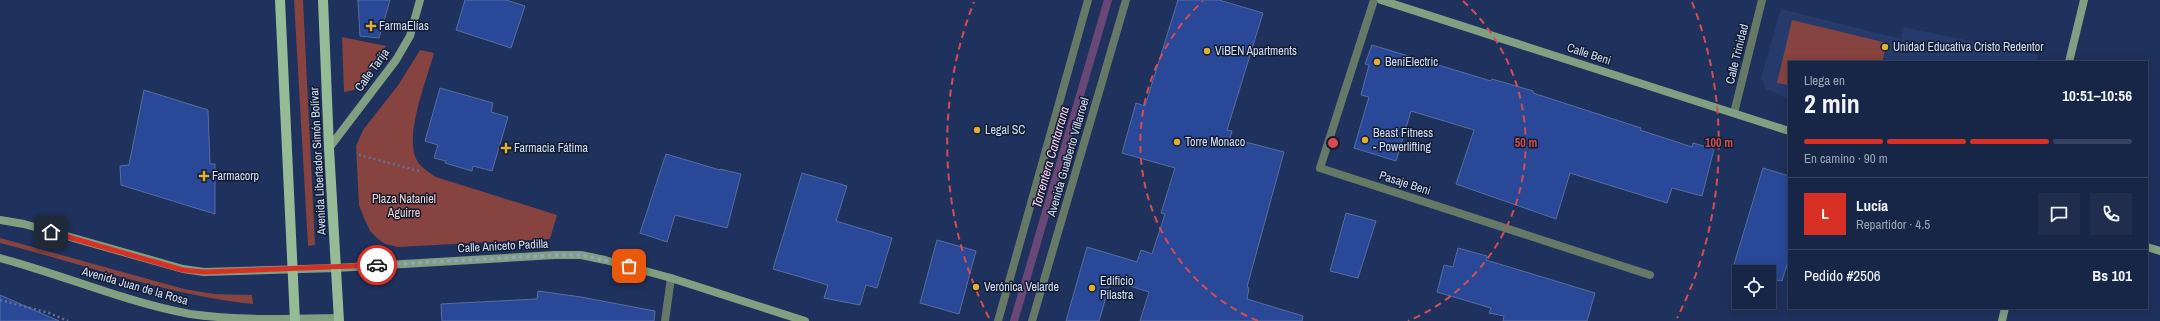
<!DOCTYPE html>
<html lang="es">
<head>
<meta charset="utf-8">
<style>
	body { margin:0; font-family:"Archivo Narrow",sans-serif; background:#202d4d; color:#f1f3f6; height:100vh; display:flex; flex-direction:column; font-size:15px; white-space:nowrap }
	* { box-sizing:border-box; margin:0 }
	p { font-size:13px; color:#9ea5b3 }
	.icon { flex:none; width:22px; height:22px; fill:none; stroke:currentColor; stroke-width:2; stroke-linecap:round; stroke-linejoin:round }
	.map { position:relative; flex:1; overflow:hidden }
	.panel { position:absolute; left:1788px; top:61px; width:360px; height:248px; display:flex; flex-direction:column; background:#172546; border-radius:0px; box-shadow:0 2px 10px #0003,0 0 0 1px #36425f }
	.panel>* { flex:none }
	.buttons { position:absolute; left:1732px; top:265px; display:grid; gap:8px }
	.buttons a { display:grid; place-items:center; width:44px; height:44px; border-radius:0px; background:#172546; box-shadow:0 2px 10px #0003,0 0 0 1px #36425f; font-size:20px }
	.pin { position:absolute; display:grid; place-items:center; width:34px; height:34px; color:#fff; margin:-17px; border-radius:8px; box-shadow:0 2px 6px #0006 }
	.courier { position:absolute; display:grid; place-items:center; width:40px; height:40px; margin:-20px; border:3px solid #d93025; border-radius:50%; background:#fff; color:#222; box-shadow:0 1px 5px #0007 }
	.summary em { font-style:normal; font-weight:800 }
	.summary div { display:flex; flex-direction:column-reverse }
	.summary { display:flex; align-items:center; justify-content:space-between; height:68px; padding:0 16px }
	h1 { font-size:26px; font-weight:800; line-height:30px }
	.bar { display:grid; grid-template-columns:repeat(4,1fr); gap:6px 4px; align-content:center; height:48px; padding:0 16px }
	.bar i { height:5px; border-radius:3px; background:#36425f }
	.bar .active { background:#d93025 }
	.bar p { grid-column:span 4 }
	.line { display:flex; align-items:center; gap:10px; padding:0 16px; border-top:1px solid #36425f }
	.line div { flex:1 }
	.round { display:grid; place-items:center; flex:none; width:42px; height:42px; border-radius:0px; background:#202d4d }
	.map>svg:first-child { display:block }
	.built { fill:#273a6c }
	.green { fill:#86433f }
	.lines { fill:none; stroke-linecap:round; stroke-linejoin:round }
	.stream { stroke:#694777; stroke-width:8 }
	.building { fill:#294898; stroke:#586e9e }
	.path { stroke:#617197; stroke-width:2.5; stroke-dasharray:2 3; stroke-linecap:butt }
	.street { stroke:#667966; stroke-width:8 }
	.secondary { stroke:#819f81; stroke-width:8 }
	.primary { stroke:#95bc96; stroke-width:10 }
	.done { stroke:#94a3c4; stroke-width:4; stroke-dasharray:0 7.2 }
	.route { stroke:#d93025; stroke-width:5 }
	.ring { fill:none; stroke:#d54d52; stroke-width:2; stroke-dasharray:7 5 }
	.poi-dot { fill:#e1af34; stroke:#121b2e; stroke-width:1.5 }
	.labels { text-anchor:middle; stroke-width:3; stroke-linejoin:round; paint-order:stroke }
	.poi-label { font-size:12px; fill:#d3e0fb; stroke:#121b2e; text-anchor:start }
	.street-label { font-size:12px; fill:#d3e0fb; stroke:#121b2e }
	.park-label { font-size:12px; fill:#f2d4d1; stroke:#121b2e }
	.water-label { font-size:13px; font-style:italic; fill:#fbd5fd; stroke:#121b2e }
	.centre { fill:#d54d52; stroke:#121b2e; stroke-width:2 }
	.ring-label { font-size:12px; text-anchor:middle; font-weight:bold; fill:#d54d52; stroke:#121b2e; stroke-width:3; stroke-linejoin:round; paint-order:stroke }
</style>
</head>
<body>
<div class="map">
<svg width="2160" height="321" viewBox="0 0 2160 321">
	<rect width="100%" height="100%" fill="#1f315d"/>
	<path class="built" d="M1781,9L1901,39L1904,27L2038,55L2036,62H1789V99L1766,89L1761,78Z"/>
	<path class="green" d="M294,0H303L315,245L308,246Z
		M1792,20L1887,43L1882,62H1789V85L1777,83Z
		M342,37L386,46L367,76L354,90L344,92Z
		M420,50L434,53C427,79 406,131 415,156C418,166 427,171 436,177L557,215L550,239L398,247L385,244L378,239L370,231L365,220L359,205L356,146L363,130L399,84Z
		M0,238L184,289L214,294L252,295L253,304C166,295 84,264 0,243Z"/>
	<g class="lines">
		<path class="stream" d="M1014,321L1108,0"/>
	</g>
	<path class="building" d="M358,0H390L379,38L360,36Z
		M465,0H506L525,6L511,48L456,30Z
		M1178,0H1219L1263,13L1227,130L1232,131L1230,138L1284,152L1247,287L1249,288L1247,299L1303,316L1302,321H1140L1149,292L1111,280L1099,321H1066L1087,247L1137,262L1141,250L1152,254L1165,214L1161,213L1175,168L1122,153L1136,103L1145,106Z
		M1372,45L1491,81L1492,79L1533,91V93L1641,128L1640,130L1692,147L1693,143L1714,149L1702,196L1672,188L1667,203L1570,173L1556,219L1456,184L1474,130L1411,111L1396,161L1354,148L1369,97L1361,95L1369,65L1365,64Z
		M440,88L493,103L491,112L508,117L492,171L473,166L472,171L445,163L446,161L434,158L438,145L425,141Z
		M144,90L208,110L210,164H215V214L121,185L120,166L129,165Z
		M666,154L720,170V169L741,174L727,228L675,215L667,242L640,233Z
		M1763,168L1789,176V258L1782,281L1769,279V272L1732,271Z
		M802,173L847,186L836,221L892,238L877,288L866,285L860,305L824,298L828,285L773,269Z
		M1346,213L1376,221L1358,278L1330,271Z
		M937,240L976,251L959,314L920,303Z
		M1458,248L1487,256L1486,260L1595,293L1587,321H1503L1504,316L1489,313L1491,308L1437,292L1444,265L1453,267Z
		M538,291L581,297L655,311L654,321H442L441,304L537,299Z
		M0,295L59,321H0Z"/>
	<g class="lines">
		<path class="path" d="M359,155L419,171
			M0,300L49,313L68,321"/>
		<path class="street" d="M1374,0L1320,168L1650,275
			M1734,113L1762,0
			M665,321L671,278
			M998,321L1088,0
			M1032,321L1126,0"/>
		<path class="secondary" d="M1381,0L1789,131
			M2069,62L2084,0
			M329,148L396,60L410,36L420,0
			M0,220L24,224L183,269L204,272L336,268L555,255H581L605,260L671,278L805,321
			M2147,247L2160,251
			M0,258C64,275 125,302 190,314C239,321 290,319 339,318
			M2002,321L2005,308"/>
		<path class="primary" d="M280,0L295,321
			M323,0L329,148L339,321"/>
	</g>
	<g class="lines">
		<path class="done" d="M377,265L556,255H581L629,266"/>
		<path class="route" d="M51,232L183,270L204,272L377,265"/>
	</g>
	<g class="ring">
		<path d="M1258 321A193 193 0 0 1 1203 1M1463 1A193 193 0 0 1 1408 321"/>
		<path d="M989 318A386 386 0 0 1 974 2M1692 2A386 386 0 0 1 1677 318"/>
	</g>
	<g class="poi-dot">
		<path d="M369 20h4v4h4v4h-4v4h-4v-4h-4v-4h4z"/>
		<circle cx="1885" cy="47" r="4"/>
		<circle cx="1207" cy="51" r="4"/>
		<circle cx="1377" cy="62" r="4"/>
		<circle cx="977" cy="130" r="4"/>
		<circle cx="1365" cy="140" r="4"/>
		<circle cx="1177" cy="142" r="4"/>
		<path d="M504 142h4v4h4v4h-4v4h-4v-4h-4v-4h4z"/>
		<path d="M202 170h4v4h4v4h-4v4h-4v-4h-4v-4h4z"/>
		<circle cx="976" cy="287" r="4"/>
		<circle cx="1092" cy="288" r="4"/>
	</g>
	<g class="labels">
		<g class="poi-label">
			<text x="379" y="30">FarmaElías</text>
			<text x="1893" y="51">Unidad Educativa Cristo Redentor</text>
			<text x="1215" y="55">ViBEN Apartments</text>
			<text x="1385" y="66">BeniElectric</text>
			<text x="985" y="134">Legal SC</text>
			<text x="1373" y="137">Beast Fitness<tspan x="1373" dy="14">- Powerlifting</tspan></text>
			<text x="1185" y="146">Torre Monaco</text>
			<text x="514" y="152">Farmacia Fátima</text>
			<text x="212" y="180">Farmacorp</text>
			<text x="1100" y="285">Edificio<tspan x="1100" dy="14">Pilastra</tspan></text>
			<text x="984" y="291">Verónica Velarde</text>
		</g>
		<g class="street-label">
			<text transform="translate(1589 54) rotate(18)" y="4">Calle Beni</text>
			<text transform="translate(1737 54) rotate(-76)" y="4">Calle Trinidad</text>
			<text transform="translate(372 70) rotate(-54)" y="4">Calle Tarija</text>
			<text transform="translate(1068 157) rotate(-74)" y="4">Avenida Gualberto Villarroel</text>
			<text transform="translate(318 161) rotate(-93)" y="4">Avenida Libertador Simón Bolívar</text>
			<text transform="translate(1405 183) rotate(18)" y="4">Pasaje Beni</text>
			<text transform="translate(503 246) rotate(-3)" y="4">Calle Aniceto Padilla</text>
			<text transform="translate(135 286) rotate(16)" y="4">Avenida Juan de la Rosa</text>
		</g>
		<g class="park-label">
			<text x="404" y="203">Plaza Nataniel<tspan x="404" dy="14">Aguirre</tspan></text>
		</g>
		<g class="water-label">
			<text transform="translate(1050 157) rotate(-74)" y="5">Torrentera Cantarrana</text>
		</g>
	</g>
	<circle cx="1333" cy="143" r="6" class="centre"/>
	<g class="ring-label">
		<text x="1526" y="147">50 m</text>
		<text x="1719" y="147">100 m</text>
	</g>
</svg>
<div class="buttons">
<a><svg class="icon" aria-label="locate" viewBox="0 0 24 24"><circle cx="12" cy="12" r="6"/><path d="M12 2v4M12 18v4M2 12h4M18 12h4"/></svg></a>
</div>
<div class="pin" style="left:629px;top:266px;background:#ea580c"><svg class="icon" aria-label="bag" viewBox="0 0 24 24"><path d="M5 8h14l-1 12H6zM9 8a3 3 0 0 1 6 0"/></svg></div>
<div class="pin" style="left:51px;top:232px;background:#1f2937"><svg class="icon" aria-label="home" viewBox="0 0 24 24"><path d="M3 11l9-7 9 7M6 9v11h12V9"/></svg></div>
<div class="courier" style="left:377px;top:265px"><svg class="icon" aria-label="car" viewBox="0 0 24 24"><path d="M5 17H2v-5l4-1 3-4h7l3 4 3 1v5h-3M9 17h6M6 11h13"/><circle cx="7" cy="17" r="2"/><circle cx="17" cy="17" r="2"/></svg></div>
<section class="panel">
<div class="summary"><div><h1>2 min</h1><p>Llega en</p></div><em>10:51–10:56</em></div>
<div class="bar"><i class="active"></i><i class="active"></i><i class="active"></i><i></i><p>En camino · 90 m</p></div>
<div class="line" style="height:72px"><b class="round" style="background:#d93025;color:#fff">L</b><div><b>Lucía</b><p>Repartidor · 4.5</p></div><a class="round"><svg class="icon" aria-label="chat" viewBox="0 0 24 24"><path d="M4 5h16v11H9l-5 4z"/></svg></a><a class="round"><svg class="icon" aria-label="phone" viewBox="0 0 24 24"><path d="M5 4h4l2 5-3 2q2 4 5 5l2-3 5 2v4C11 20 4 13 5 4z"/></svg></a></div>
<div class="line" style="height:52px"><div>Pedido #2506</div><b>Bs 101</b></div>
</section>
</div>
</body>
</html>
